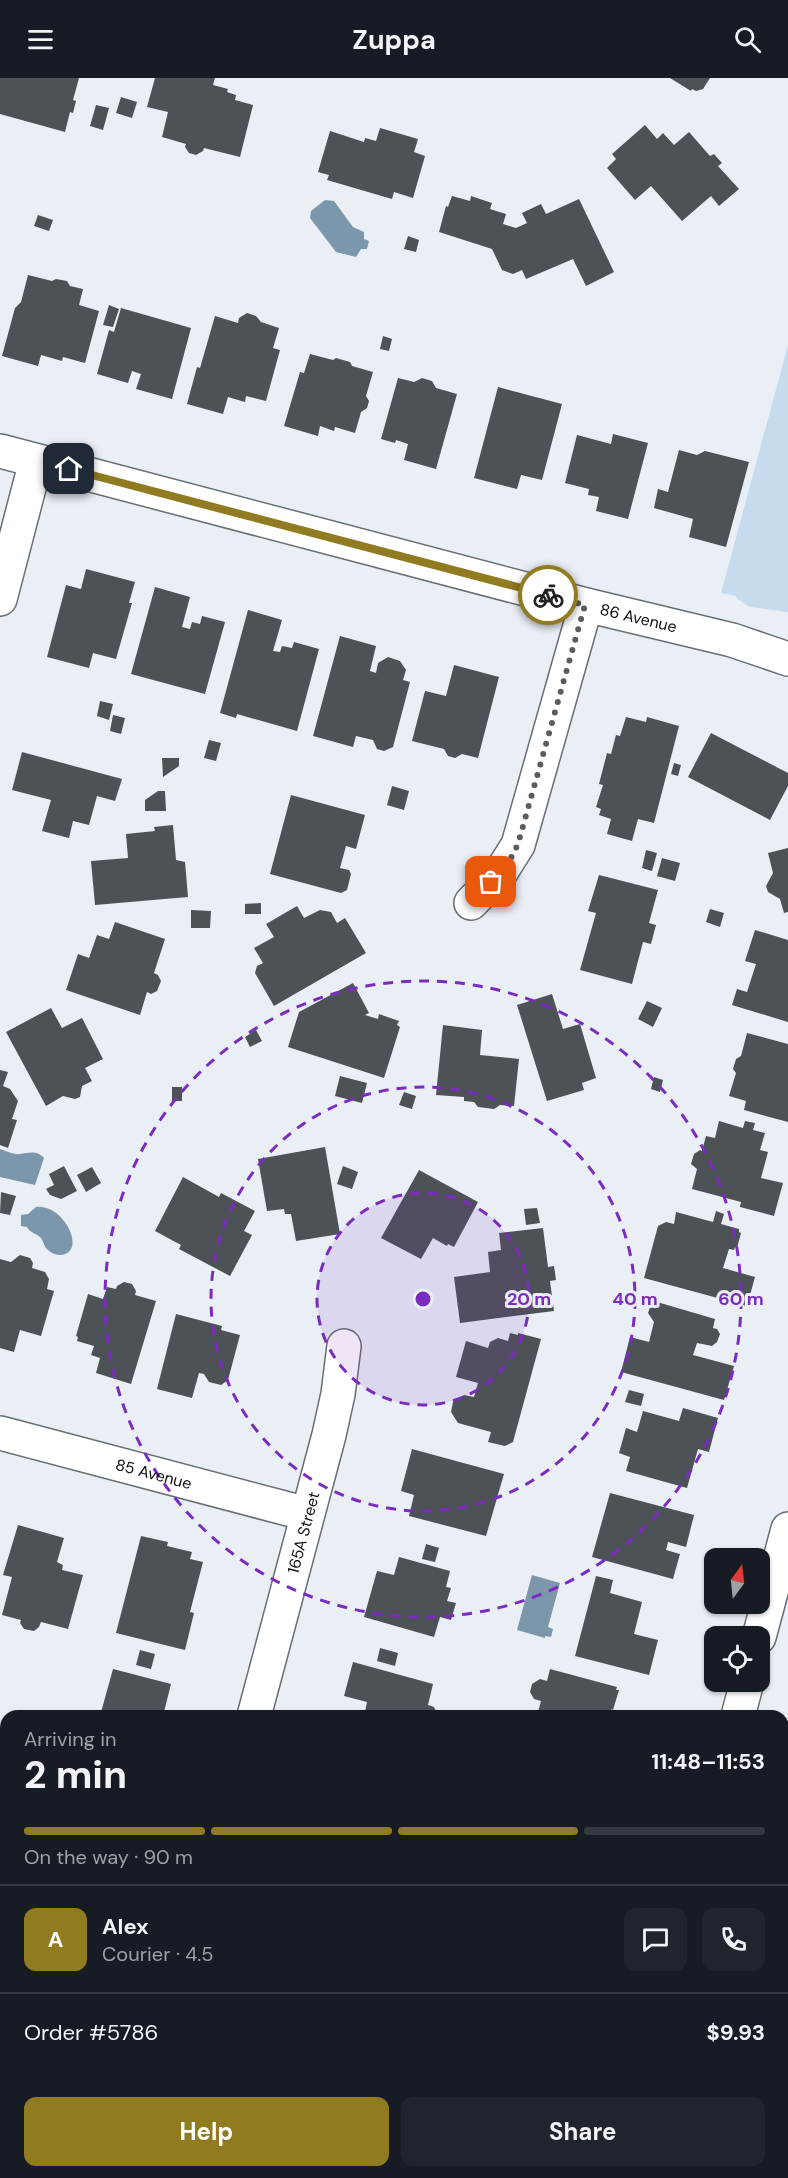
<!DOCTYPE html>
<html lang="en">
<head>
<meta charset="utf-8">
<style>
	body { margin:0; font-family:"DM Sans",sans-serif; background:#20242c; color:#f1f3f6; height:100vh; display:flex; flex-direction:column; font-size:22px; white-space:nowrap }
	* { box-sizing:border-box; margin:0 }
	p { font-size:20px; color:#9ea1a6 }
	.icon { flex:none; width:33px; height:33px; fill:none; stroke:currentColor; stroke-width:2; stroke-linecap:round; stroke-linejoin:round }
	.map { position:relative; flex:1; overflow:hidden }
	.panel { position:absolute; left:0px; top:1632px; width:789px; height:468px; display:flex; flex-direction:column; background:#171b24; border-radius:18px 18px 0 0; box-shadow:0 2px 4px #0004 }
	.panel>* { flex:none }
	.needle { width:39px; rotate:15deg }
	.fabs { position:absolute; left:704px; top:1470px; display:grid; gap:12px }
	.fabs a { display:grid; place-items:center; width:66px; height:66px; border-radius:12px; background:#171b24; box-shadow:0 2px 4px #0004; font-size:30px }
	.pin { position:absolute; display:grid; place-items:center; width:51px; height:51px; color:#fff; margin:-26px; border-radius:12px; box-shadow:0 3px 9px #0006 }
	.courier { position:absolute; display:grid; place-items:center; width:60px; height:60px; margin:-30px; border:4px solid #917b21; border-radius:50%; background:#fff; color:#222; box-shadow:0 2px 8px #0007 }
	.overview em { font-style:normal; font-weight:700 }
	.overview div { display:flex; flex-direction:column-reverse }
	.overview { display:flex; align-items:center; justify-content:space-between; height:102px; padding:0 24px }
	h1 { font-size:39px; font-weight:700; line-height:45px }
	.bar { display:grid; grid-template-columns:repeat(4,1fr); gap:9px 6px; align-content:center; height:72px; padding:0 24px }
	.bar i { height:8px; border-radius:4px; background:#363941 }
	.bar .on { background:#917b21 }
	.bar p { grid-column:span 4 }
	.line { display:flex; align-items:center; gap:15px; padding:0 24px; border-top:2px solid #363941 }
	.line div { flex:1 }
	.round { display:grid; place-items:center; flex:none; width:63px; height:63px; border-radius:12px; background:#20242c }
	.button { display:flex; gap:12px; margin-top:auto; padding:12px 24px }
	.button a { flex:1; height:69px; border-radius:12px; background:#917b21; color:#fff; font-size:24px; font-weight:700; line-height:69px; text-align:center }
	.button a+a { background:#20242c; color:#f1f3f6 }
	header { display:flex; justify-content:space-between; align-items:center; height:78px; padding:0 24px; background:#171b24; font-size:27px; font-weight:700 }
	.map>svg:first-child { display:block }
	.green { fill:#c6dbed }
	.water { fill:#7c96ac }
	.building { fill:#4d5257 }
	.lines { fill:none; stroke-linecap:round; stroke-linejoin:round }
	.street-casing { stroke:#696e73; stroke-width:36 }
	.street { stroke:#fff; stroke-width:33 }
	.done { stroke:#595d60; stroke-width:6; stroke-dasharray:0 10.8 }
	.route { stroke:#917b21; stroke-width:8 }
	.ring { fill:none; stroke:#7b2cbf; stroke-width:3; stroke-dasharray:10 8 }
	.labels { text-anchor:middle; stroke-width:6; stroke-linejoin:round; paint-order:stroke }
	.street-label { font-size:16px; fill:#0c0e10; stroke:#e9eff5 }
	.centre { fill:#7b2cbf; stroke:#e9eff5; stroke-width:3 }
	.ring-label { font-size:18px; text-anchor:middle; font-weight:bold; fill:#7b2cbf; stroke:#e9eff5; stroke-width:6; stroke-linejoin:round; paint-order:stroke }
</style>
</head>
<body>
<header><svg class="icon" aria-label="menu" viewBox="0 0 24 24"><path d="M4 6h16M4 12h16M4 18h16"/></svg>Zuppa<svg class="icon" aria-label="search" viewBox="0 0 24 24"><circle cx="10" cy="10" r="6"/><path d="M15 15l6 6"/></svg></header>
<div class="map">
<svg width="788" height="2100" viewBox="0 0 788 2100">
	<rect width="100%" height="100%" fill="#e9eff5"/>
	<path class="green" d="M788,267V534L750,529L737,521L736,518L721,515Z"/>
	<path class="water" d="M325,122L334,123L353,149L364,154V161L369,163L367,171H361L356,179L336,174L310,140L311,133Z
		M0,1071C6,1073 15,1077 20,1076C30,1075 36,1072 44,1080L35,1107L0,1099Z
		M36,1129C65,1126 87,1175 61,1177C56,1177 51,1175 48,1172C44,1169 44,1164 41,1160C36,1155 30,1155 27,1149L21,1148V1137L28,1136Z
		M532,1497L560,1505L548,1549L553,1551L551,1559L545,1558V1560L517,1552Z"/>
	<path class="building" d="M0,0H79L73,22L76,23L73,35L70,34L65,54L0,36Z
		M155,0H215L213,7L228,11L227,14L236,17L235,22L253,27L240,79L204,70L203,73L196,77L189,75L185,69L186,66L162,59L168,34L147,29Z
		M670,0H710L703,11L696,13L692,11L691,13Z
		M121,19L137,24L132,40L116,35Z
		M96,27L109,30L103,52L90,48Z
		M645,47L657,61L663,55L674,67L689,54L710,78L714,76L722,85L718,88L739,111L719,128L711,118L682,143L651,108L635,122L607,90L616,81L612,76Z
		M380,50L418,61L414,74L425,78L413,120L394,114L392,121L327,102L329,97L318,94L330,53L364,64L365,60L376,63Z
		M452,118L470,123L471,118L492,125L490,131L506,136L503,146L516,150L527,145L522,135L541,126L546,136L579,121L614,194L586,208L573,181L526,201L522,192L513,196L502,192L492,171L439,154L446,128L448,129Z
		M38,137L53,142L49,153L34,148Z
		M408,158L419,162L416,174L404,171Z
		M28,197L52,203L56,201L67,203L70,208L83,211L79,227L99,233L85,285L63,279L62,283L41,277L38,288L2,278L15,230L21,224Z
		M109,227L119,231L113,249L103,247Z
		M121,230L191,250L172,321L136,311L141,296L132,293L128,305L97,296L109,252L114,254Z
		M247,235L256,238L261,244L279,250L273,270L280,272L266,323L246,318L245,324L228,319L223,336L187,326L197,289L200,290L215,238L238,245L239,240Z
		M383,258L392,261L389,273L380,271Z
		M310,276L333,282L336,280L350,284L352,288L373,294L366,318L369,323L367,330L361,334L355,355L335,349L334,353L320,348L318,358L284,348L300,294L304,295Z
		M398,300L414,304L422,300L432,303L436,310L457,316L436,391L404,382L408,366L396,362L395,365L381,361Z
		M498,309L562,326L542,402L521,397L517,411L474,400Z
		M613,356L648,365L628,441L596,433L599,419L588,417L589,411L565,405L577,357L611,366Z
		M679,372L697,377L705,373L749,384L726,469L689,459L693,441L654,430L658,411L668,414Z
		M86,491L135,504L129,525H132L116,581L93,575L89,590L47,579L66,507L81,511Z
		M155,509L190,519L182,549L190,551L192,544L200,546L202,538L225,544L205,616L131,596Z
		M248,532L282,542L273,573L280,574L282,568L292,570L294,564L319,571L297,653L237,636L236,640L220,635Z
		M340,558L376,568L370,593L376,595L378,585L388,579L400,583L406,592L403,602L410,604L393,669L384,673L377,671L373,662L356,658L353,669L313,658Z
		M454,587L499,599L478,680L462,676L455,680L448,678L444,671L412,663L425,613L446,618Z
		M100,623L113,626L109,642L97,638Z
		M113,637L125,640L121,656L110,653Z
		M626,639L646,644L647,639L679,648L654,745L638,741L632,763L607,756L611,741L599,737L601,731L596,729L603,707L599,706L607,675L611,676L616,657L620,658Z
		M711,655L788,695V708L770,742L688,699Z
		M209,662L221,665L216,683L204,680Z
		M22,674L122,701L115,723L97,718L89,747L73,743L69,760L42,753L51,722L12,712Z
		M162,680H179V688L163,699Z
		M674,685L681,687L678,698L671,696Z
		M392,708L409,713L404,732L387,727Z
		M158,713H165L166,733H145V722Z
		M291,717L365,737L356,771L346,768L340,790L349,792L351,796L347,812L341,815L270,796Z
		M173,747L176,782L185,784L188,819L95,827L91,783L128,780L126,756L155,753L154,749Z
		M788,770V834L784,835L780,821L768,814L766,808L773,795L768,775Z
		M646,772L657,775L652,793L642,790Z
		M662,780L680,785L675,803L657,798Z
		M599,797L658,812L649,845L656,847L651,866L643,864L632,906L580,892L596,835L588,833Z
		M261,825V836H245V826Z
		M297,828L304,840L320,832L331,834L337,845L345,840L366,875L274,928L255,895L257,888L263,885L254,870L274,859L266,846Z
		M710,831L724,835L720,849L706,844Z
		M191,832L211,833L210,850H191Z
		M115,844L165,861L154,895L158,897L161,903L157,913L151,916L147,914L140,937L66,912L78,876L89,880L97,857L109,861Z
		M755,852L788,862V944L732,927L737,911L747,914L756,886L745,883Z
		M353,905L369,935L365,937L378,941L379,936L399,943L397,947L400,949L384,1000L288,969L299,934Z
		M552,916L563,951L580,946L596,1000L582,1005L584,1012L547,1023L517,927Z
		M647,923L662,930L653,949L638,941Z
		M51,930L62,950L82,940L103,981L85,990L92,1003L82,1008L80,1019L75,1021L63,1018L46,1028L6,954Z
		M443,947L482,952L480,977L519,981L514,1028L500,1027L494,1031L478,1029L474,1024L464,1023V1019L436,1017Z
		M256,952L262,963L250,969L245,959Z
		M747,955L788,966V1044L744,1032L746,1023L729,1018L736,995L733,991L736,981L741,978Z
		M0,992L8,994L3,1008L10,1011L18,1023L12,1041L17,1042L8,1070L0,1067Z
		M340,998L367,1005L362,1025L335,1018Z
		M654,999L663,1002L660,1014L651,1011Z
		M172,1009H182V1023H172Z
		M404,1014L416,1018L412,1031L399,1027Z
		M719,1043L743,1050L745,1043L755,1045L753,1052L765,1055L760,1072L768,1074L761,1100L783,1105L774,1138L740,1129L741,1124L692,1111L697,1091L691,1086L694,1076L700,1072L702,1073L706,1058L715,1060Z
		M325,1069L340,1156L296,1163L291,1136H285L284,1131L267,1133L258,1081Z
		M64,1088L77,1113L61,1121L50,1117L46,1111L54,1107L49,1096Z
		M343,1088L358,1094L352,1111L337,1106Z
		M92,1089L101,1105L86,1114L77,1097Z
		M419,1092L478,1124L454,1169L448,1166L447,1168L433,1160L421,1181L381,1160Z
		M183,1099L219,1119L221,1115L255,1133L244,1153L252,1157L230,1198L179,1171L181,1167L155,1153Z
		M1,1114L16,1118L10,1137L0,1135Z
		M537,1130L540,1145L526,1147L524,1131Z
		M716,1133L724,1136L721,1146L739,1151V1154L741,1155L737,1170L735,1169L734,1172L729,1171L723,1190L755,1199L747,1228L644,1200L658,1148L666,1144L674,1146L676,1134L713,1144Z
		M543,1150L548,1189L554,1188L556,1202L550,1203L554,1233L460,1245L454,1199L490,1194L488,1174L501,1172L499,1155Z
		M20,1177L30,1180L33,1185L32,1190L45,1194L49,1201L47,1211L54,1213L41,1258L20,1252L14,1274L0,1270V1181L11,1184Z
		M124,1204L132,1206L136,1213L135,1217L156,1223L131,1306L96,1295L100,1280L91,1277L94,1268L77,1263L78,1259L76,1258L88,1216L103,1221L107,1209L116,1211L117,1208Z
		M657,1224L715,1241L713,1250L717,1251L720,1256L717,1264L712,1268L697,1265L693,1277L734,1288L724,1322L621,1294L630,1259L649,1264L654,1244L648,1235L650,1229Z
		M176,1236L222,1248L221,1252L240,1257L228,1302L221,1307L209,1304L204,1296L199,1295L192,1320L157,1311Z
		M510,1255L518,1257V1255L541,1261L513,1364L505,1368L488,1364L491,1354L458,1345L451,1334L453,1324L464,1317L474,1319L478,1305L456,1299L466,1263L488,1270L490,1264L498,1260L508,1263Z
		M629,1312L644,1316L641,1328L625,1324Z
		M683,1330L718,1340L709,1374L698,1371L687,1410L626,1393L630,1379L619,1375L626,1350L637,1354L643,1333L679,1343Z
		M412,1371L504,1396L486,1458L409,1438L414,1417L401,1413Z
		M610,1415L694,1437L686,1469L668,1464L666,1472L680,1476L673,1501L592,1479Z
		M18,1447L64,1460L57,1484L63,1487L62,1492L83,1497L68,1551L41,1544L39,1549L34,1553L24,1551L20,1545L21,1542L2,1537L12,1499L3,1497Z
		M141,1458L168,1464L167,1468L192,1474L190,1481L203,1484L190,1534L194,1535L185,1572L116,1555Z
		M426,1466L439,1470L435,1484L422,1481Z
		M399,1479L450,1493L446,1509L451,1510L447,1523L456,1525L451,1542L440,1539L434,1559L364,1539L377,1493L394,1497Z
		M596,1498L613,1502L610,1515L642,1524L634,1556L658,1562L649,1597L575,1578Z
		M380,1570L398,1575L395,1588L377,1583Z
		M140,1572L155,1576L151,1591L136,1587Z
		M353,1584L433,1606L428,1627L434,1629L437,1635L436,1638H371L372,1636L365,1634L367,1624L344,1618Z
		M113,1591L171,1606L163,1638H100Z
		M550,1591L617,1609L616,1612H619L613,1632L611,1631V1633L605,1632L604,1638H537L541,1623L534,1621L530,1614L532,1606L540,1601L547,1603Z
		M0,1652L6,1654V1749L0,1748Z
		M783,1812L788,1814V1849L783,1848Z
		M783,1867L788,1868V1904L783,1903Z
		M0,1965L6,1966L4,2035L0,2034Z
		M788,1995V2089L783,2083V1998Z
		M105,2094H124L123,2100H103Z
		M242,2094H325L323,2100H268L261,2098L260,2100H240Z
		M340,2094H409L408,2100H338Z
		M547,2094L545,2100H464L465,2096L459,2095Z
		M567,2094H659L658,2100H566Z
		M705,2094H752L757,2100H698Z"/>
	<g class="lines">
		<g class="street-casing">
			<g id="street">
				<path id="s1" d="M0,373L586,527L732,562L788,581"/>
				<path d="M0,521L36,383"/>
				<path d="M471,825L501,794L518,767L586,527"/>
				<path id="s2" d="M0,1355L307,1436"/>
				<path d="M759,1559L788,1451"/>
				<path id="s3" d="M254,1638L329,1357L338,1316L344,1268"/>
				<path d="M738,1638L747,1604"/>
				<path d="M0,1843L6,1845"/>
			</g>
		</g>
		<use href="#street" class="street"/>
	</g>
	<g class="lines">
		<path class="done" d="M491,804L509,784L518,766L585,527L548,517"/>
		<path class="route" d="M69,391L548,517"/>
	</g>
	<circle cx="423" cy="1221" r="106" fill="#7b2cbf" fill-opacity=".12"/>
	<g class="ring">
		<circle cx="423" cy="1221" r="106"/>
		<circle cx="423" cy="1221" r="212"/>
		<circle cx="423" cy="1221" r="318"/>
	</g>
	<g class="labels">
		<g class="street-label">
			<text dy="6" stroke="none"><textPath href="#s1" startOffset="660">86 Avenue</textPath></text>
			<text dy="6" stroke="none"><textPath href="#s2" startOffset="159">85 Avenue</textPath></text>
			<text dy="6" stroke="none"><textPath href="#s3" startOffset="190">165A Street</textPath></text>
		</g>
	</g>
	<circle cx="423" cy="1221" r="9" class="centre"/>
	<g class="ring-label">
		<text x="529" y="1227">20 m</text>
		<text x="635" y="1227">40 m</text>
		<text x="741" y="1227">60 m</text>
	</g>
</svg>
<div class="fabs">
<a><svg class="needle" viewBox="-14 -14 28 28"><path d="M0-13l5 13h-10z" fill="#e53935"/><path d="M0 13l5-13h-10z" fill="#9ea1a6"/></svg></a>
<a><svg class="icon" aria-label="locate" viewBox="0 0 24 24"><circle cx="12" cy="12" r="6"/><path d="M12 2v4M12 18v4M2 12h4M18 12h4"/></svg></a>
</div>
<div class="pin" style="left:491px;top:804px;background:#ea580c"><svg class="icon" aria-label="bag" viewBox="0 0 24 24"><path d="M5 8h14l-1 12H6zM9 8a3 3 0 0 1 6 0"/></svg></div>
<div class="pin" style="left:69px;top:391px;background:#1f2937"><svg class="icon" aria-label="home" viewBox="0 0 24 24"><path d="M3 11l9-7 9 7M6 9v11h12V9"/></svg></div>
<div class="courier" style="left:548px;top:517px"><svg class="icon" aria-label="bike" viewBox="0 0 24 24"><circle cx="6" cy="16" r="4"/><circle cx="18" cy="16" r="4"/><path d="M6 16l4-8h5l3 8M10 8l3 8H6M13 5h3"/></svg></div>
<section class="panel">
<div class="overview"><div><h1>2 min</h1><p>Arriving in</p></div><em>11:48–11:53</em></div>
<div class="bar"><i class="on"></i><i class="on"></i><i class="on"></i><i></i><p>On the way · 90 m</p></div>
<div class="line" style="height:108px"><b class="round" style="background:#917b21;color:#fff">A</b><div><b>Alex</b><p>Courier · 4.5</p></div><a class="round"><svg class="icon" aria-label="chat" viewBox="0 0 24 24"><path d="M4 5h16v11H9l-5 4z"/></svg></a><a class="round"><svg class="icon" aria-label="phone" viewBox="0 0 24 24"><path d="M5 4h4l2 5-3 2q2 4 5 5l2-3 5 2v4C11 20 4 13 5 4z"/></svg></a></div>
<div class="line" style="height:78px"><div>Order #5786</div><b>$9.93</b></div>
<div class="button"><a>Help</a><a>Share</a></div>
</section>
</div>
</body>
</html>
